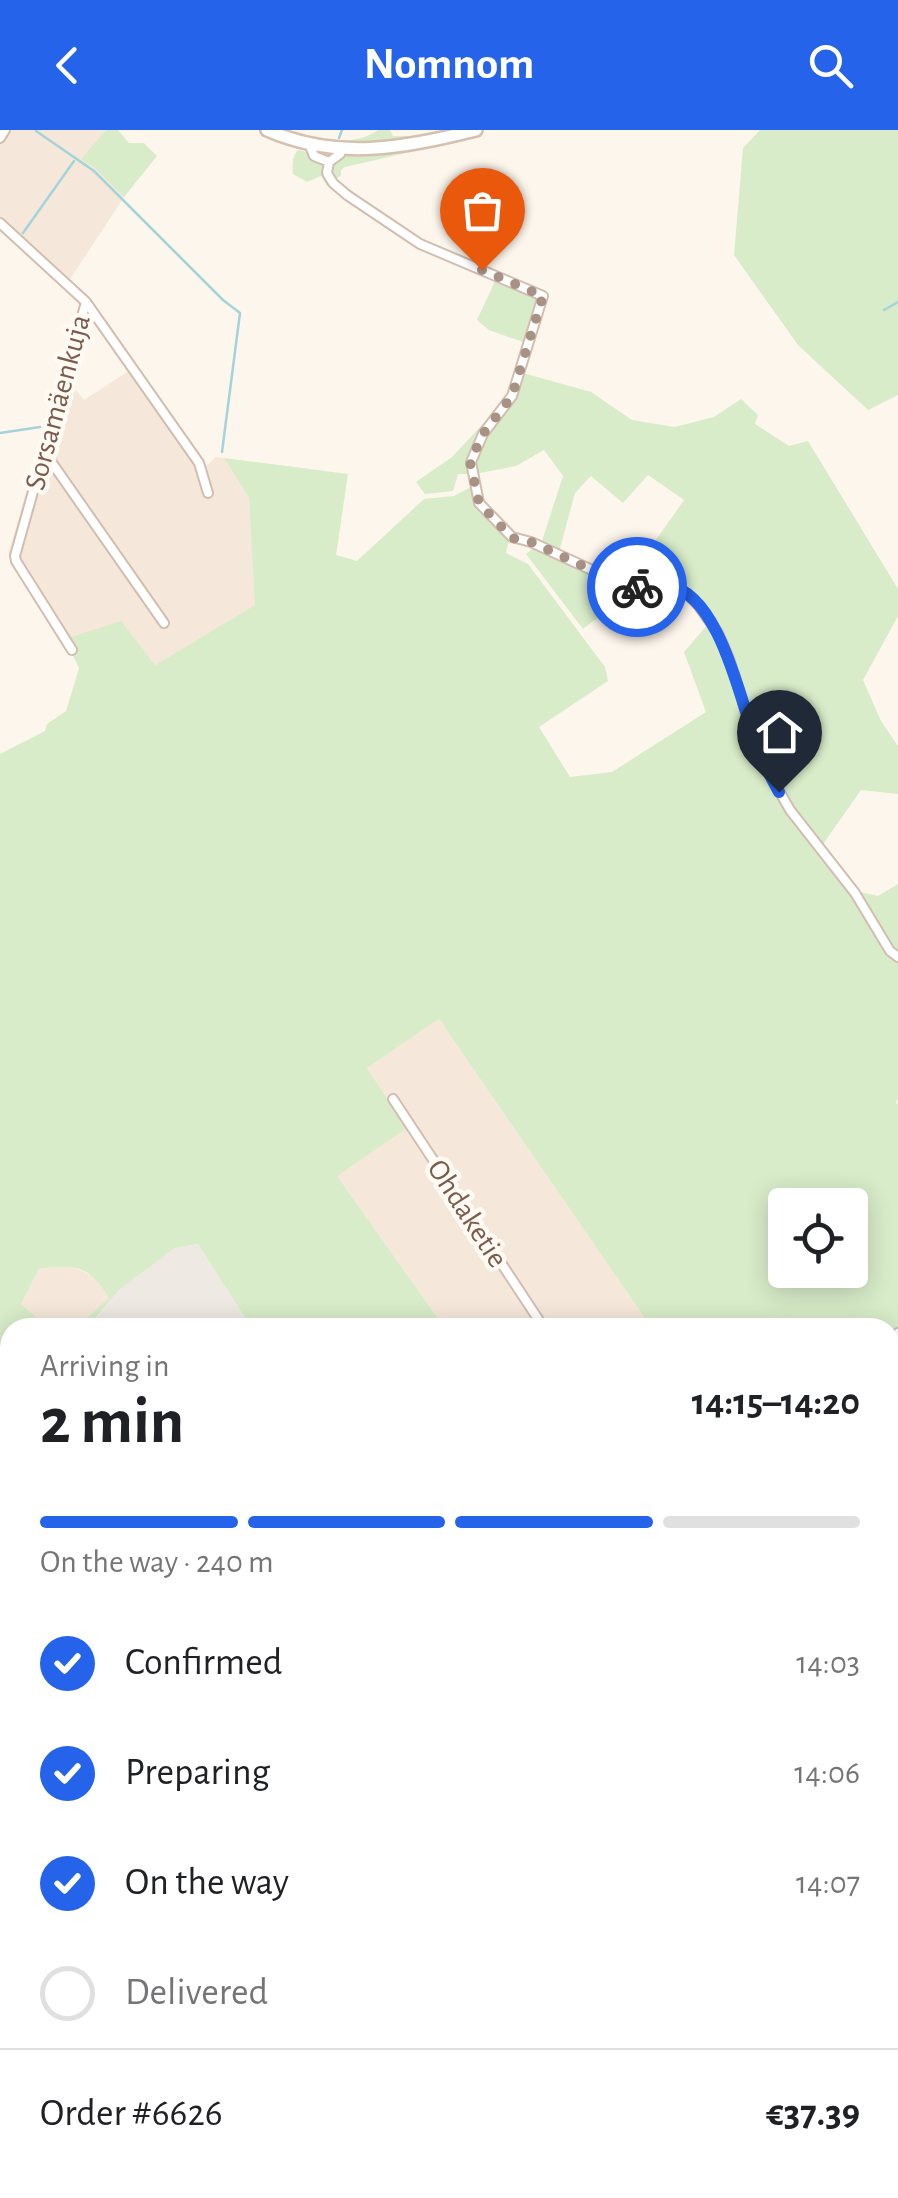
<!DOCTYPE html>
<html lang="en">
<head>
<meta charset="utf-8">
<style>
	body { margin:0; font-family:"Alegreya Sans",sans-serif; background:#f2f2f2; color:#202124; height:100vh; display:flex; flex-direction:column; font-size:38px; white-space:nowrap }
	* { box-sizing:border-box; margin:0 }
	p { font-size:32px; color:#757577 }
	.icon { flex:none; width:55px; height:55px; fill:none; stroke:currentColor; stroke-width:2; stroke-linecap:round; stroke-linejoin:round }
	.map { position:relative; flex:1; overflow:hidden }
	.panel { position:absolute; left:0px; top:1188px; width:900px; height:882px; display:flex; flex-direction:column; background:#fff; border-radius:30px 30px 0 0; box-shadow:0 5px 25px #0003 }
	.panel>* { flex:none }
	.controls { position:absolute; left:768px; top:1058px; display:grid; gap:20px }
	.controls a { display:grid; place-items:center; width:100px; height:100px; border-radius:10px; background:#fff; box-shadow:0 5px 25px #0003; font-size:50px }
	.pin { position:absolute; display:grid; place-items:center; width:85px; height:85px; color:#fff; margin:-102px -42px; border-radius:50% 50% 50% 0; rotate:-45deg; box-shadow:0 0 10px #0007 }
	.pin .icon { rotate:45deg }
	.courier { position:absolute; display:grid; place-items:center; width:100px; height:100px; margin:-50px; border:8px solid #2563eb; border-radius:50%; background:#fff; color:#222; box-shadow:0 2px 12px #0007 }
	.head em { font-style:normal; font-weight:700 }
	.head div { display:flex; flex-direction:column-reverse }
	.head { display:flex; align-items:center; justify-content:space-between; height:170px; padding:0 40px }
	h1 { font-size:65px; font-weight:700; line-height:75px }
	.bar { display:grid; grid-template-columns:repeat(4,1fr); gap:15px 10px; align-content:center; height:120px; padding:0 40px }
	.bar i { height:12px; border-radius:8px; background:#e0e0e0 }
	.bar .selected { background:#2563eb }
	.bar p { grid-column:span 4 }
	.line { display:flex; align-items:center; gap:25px; padding:0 40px; border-top:2px solid #e0e0e0 }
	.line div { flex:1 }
	ol { padding:0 40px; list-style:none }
	li { display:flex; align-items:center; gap:30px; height:110px }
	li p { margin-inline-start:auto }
	li .icon { padding:10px; border-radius:50%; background:#2563eb; color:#fff; stroke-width:4 }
	li:last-child { color:#757577 }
	li i { width:55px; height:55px; border:5px solid #e0e0e0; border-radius:50% }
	header { display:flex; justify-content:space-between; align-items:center; height:130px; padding:0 40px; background:#2563eb; color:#fff; font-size:45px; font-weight:700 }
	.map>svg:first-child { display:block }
	.residential { fill:#f5e8da }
	.industrial { fill:#efe9e4 }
	.green { fill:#d8ecc9; fill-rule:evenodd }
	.sand { fill:#fcefc7 }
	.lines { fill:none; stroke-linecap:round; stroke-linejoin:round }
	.stream { stroke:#a5d3da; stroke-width:2.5 }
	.street-casing { stroke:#d1beb0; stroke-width:12 }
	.secondary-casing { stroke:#d6c0b0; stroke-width:16 }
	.street { stroke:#fff; stroke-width:8 }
	.secondary { stroke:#fff; stroke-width:11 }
	.done { stroke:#a89285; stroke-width:10; stroke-dasharray:0 18 }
	.route { stroke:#2563eb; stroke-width:12 }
	.labels { text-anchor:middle; stroke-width:9; stroke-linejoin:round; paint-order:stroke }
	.street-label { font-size:30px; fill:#7a5c4d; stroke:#fffaf3 }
</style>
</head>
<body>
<header><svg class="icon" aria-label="back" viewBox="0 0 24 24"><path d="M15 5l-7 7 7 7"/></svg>Nomnom<svg class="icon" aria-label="search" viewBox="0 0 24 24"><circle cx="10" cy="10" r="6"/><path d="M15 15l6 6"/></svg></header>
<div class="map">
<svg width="898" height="2068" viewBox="0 0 898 2068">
	<rect width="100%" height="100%" fill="#fdf6ec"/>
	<path class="residential" d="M0,0H106L82,29L96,39L124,67L65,157L0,99Z
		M135,237L205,337L216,327L224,328L249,368L256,475L155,535L65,509L8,424L59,250L69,252L84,270Z
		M439,889L651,1197H444L336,1045L407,998L367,938Z
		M68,1134L98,1149L110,1168L77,1197H48L21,1174L39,1139Z
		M898,1492V1718L890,1719V1496Z
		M10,1893V2060H137L138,2068H0V1895Z"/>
	<path class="industrial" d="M198,1114L251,1197L88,1198L119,1160L175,1118Z
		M280,2060H624L629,2068H287Z"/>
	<path class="green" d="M106,0H118L129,13H144L157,26L124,67L96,39L81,29Z
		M378,0H390L393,6H412L415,21L345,37L341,40V45L327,56L321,46L307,52L293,44C292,35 292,27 298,20L308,22L310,9C333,11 359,14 378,0Z
		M760,0H898V265L868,280L798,215L734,125L743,18Z
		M496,149L540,168L526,213L489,200L477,190Z
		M523,243L591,262L632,290L675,297L714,287L741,269L758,285L755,294L789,316L808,311L898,459V486L863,550L881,591L898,616V664L861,660L821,717L792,679L771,642L757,608L731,526L689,461L668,451L632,450L633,433L639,434L684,370L648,345L623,373L591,346L575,363L559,422L541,414L563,346L544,320L516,336L475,344C471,315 508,268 523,243Z
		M496,280L481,303L470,344H458L453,361L425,364L416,352L452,327Z
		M224,328L348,344L336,425L357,431L424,369L454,366L471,357L476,375L509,410L506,423L528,434L605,537L608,551L539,597L570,647L612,642L706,582L684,522L709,493L726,529L766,644L851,762L888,823L898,831V968L896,973L898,974V1492L890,1496V1198L651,1197L439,889L367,938L407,998L337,1046L444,1197H251L198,1114L175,1118L119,1160L88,1197H77L109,1168C90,1136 74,1133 39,1139L21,1174L48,1197L10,1198V1680L0,1684V624L45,601L47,594L66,581L79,538L65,509L121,491L155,535L255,475L249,368ZM785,1075H850V1140H785Z
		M535,417L627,459V465L583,499L526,424Z
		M898,754V825L892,820L856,761L878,766Z
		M898,1718V2068H835L831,2060H890V1719Z
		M10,1771V1882L0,1884V1776Z
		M137,2060H280L287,2068H138Z"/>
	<path class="sand" d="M624,2060H831L835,2068H629Z"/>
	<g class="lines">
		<path class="stream" d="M36,1L94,41L223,170L240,183L222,322
			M339,8L342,0
			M23,103L74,31
			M884,180L898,172
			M0,303L40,297"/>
		<g class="street-casing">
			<path id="street" d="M0,8L5,0
				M310,16L314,26L329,32
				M341,20L340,24L329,32L327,43L333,53L347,65L420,114L543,166L512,266L483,304L471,332L479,373L512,407L531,412L629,457L668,455L687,464L698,475L718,503L729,528L755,610L769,643L790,680L855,763L890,821L898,827
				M0,93L86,172L15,426L16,431L72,520
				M86,172L199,333L208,363
				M43,320L164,493
				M393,969L544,1198
				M890,1215L898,1203
				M890,1656L898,1669
				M0,1771L10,1765
				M0,1990L10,1993
				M0,2047L10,2050"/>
		</g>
		<g class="secondary-casing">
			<path id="secondary" d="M267,0C338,31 403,18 476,0
				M890,1745L898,1743
				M0,1891L10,1889
				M465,2060L470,2068"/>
		</g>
		<use href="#street" class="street"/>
		<use href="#secondary" class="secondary"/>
	</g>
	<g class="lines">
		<path class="done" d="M482,140L543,166L512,266L483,304L470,332L479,373L512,408L531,412L629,457H637"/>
		<path class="route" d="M637,457C647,456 659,453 668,455C720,465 740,570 756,613C762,630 770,646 779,662"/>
	</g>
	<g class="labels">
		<g class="street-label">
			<text transform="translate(57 272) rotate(-75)" y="10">Sorsamäenkuja</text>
			<text transform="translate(468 1083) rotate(57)" y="10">Ohdaketie</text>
		</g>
	</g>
</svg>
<div class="controls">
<a><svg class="icon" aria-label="locate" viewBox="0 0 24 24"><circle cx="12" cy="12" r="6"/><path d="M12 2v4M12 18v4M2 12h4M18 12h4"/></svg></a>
</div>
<div class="pin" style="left:482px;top:140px;background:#ea580c"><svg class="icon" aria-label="bag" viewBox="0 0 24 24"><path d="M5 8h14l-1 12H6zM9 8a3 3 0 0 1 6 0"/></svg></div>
<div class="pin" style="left:779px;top:662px;background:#1f2937"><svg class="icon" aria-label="home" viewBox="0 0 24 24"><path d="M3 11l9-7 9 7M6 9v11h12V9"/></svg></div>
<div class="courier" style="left:637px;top:457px"><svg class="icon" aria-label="bike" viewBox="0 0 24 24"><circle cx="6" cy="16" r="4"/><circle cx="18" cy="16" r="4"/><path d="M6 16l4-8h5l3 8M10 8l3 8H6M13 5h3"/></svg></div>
<section class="panel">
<div class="head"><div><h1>2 min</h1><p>Arriving in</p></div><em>14:15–14:20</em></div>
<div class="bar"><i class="selected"></i><i class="selected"></i><i class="selected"></i><i></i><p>On the way · 240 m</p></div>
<ol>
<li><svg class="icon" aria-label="check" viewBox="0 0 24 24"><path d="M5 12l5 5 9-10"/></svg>Confirmed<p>14:03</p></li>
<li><svg class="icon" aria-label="check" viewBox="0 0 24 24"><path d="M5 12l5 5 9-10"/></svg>Preparing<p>14:06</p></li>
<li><svg class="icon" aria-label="check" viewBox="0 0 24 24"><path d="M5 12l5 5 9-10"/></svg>On the way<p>14:07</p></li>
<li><i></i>Delivered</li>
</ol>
<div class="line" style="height:130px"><div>Order #6626</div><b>€37.39</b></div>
</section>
</div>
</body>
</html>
